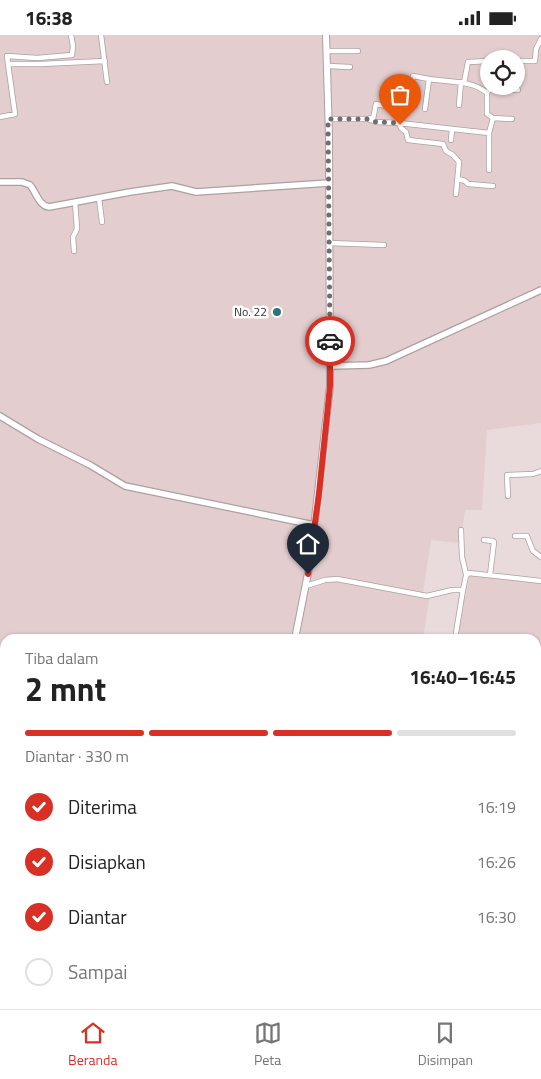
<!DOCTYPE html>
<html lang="id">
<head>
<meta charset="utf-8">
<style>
	body { margin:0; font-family:"Titillium Web",sans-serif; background:#f6f6f6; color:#222; height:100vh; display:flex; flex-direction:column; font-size:19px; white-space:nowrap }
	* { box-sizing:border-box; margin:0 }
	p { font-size:16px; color:#767676 }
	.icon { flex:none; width:28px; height:28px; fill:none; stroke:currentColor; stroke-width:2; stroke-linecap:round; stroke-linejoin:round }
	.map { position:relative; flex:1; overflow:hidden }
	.panel { position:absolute; left:0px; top:599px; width:541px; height:376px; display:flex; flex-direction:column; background:#fff; border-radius:15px 15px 0 0; box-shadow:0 1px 4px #0004 }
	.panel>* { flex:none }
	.controls { position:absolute; left:480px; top:15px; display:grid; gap:10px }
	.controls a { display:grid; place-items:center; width:45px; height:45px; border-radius:50%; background:#fff; box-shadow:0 1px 4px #0004; font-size:25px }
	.pin { position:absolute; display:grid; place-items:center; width:42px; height:42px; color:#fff; margin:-51px -21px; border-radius:50% 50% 50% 0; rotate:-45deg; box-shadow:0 0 5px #0007 }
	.pin .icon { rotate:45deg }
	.courier { position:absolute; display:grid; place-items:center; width:50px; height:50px; margin:-25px; border:4px solid #d93025; border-radius:50%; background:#fff; color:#222; box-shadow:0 1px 6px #0007 }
	.summary em { font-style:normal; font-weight:700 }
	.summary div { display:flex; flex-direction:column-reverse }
	.summary { display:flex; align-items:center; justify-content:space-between; height:85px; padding:0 25px }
	h1 { font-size:32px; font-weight:700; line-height:38px }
	.bar { display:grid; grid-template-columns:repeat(4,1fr); gap:8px 5px; align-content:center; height:60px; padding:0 25px }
	.bar i { height:6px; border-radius:4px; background:#e0e0e0 }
	.bar .on { background:#d93025 }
	.bar p { grid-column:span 4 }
	ol { padding:0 25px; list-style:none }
	li { display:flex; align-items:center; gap:15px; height:55px }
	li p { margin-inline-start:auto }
	li .icon { padding:5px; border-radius:50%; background:#d93025; color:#fff; stroke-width:4 }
	li:last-child { color:#767676 }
	li i { width:28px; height:28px; border:2px solid #e0e0e0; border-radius:50% }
	.status { display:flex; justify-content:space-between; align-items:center; height:35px; padding:0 25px; background:#fff; direction:ltr }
	.status svg { height:14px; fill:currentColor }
	.dock { display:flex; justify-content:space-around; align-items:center; height:70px; border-top:1px solid #e0e0e0; background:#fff; font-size:14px; color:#767676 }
	.dock a { display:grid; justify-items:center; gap:2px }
	.dock .on { color:#d93025 }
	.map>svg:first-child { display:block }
	.built { fill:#e3cdce; fill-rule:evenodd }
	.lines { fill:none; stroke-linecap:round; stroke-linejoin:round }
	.minor-casing { stroke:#ada0a0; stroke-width:6 }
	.tertiary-casing { stroke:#ada0a0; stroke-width:8 }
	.secondary-casing { stroke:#ada0a0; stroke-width:8 }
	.trunk-casing { stroke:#fff; stroke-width:9 }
	.minor { stroke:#fff; stroke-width:4.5 }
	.tertiary { stroke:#fff; stroke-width:5.5 }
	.secondary { stroke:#fff; stroke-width:6 }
	.trunk { stroke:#fcb3b7; stroke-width:8 }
	.done { stroke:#746b6c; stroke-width:5; stroke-dasharray:0 9 }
	.route { stroke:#d93025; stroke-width:6 }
	.poi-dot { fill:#2c747d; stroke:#fff; stroke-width:2 }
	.labels { text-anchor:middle; stroke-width:5; stroke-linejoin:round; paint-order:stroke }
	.poi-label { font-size:12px; fill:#352f30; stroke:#fff; text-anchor:end }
</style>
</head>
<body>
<div class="status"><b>16:38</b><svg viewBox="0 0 49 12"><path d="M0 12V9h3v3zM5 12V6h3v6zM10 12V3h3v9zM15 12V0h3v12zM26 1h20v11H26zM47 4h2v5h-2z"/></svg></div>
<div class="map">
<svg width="541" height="974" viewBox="0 0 541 974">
	<rect width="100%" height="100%" fill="#e9dbdb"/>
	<path class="built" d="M0,0H541V388L487,395L482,475H465L460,508L431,505L423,558H430L423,604H5V970H193L191,974H0ZM489,24H516V51H489Z
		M470,540L541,548V654H536V604H456Z"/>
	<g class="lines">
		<g class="minor-casing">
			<path id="minor" d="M101,0L107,47
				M327,16H358
				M516,26H535L536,14L541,4
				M8,29L7,21L37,23L72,20L73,11L71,0
				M328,31L350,32
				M464,48L468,27L489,26
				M487,58V79L493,83L489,98V135
				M487,58L489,55L492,54L518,55
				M459,70L461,47
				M425,74L429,44C448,47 472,45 487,58
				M0,82L15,79L8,29H41L105,26
				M370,83L373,84L376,69L407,75L413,41L429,44
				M493,83L512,84
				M328,84H368L376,87L399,88L401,93L406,97L408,105L443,109L446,116L453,120L459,127L456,159
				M399,88L489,98
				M451,105L452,94
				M458,144L465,146L468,149L493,151
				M99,163L102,187
				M329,208L384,210
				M74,216L73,202L77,194L75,167
				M508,461L507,440L533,439L541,436
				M461,495L462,522L466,539
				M515,501H527L533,516L541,522
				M484,505L493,506L494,507L490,540
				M306,551L325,545L337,544L427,561L452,555H463L466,541L469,538L541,546
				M455,604L463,555
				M536,690L541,665
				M536,713L541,714
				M536,778H541
				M541,782V815
				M536,864H541
				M0,911L5,906
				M536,942H541
				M298,970L301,974
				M503,970V974
				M523,970V974
				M249,974L252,970
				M293,974L295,970
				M314,974L317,970
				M385,974L387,970
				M409,974L410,970
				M438,974L439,970
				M462,974L463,970
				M482,974L483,970"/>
		</g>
		<g class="tertiary-casing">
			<path id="tertiary" d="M0,147H22L30,150C36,157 39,171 49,172L130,157L172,151L196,157L329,148
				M331,331L369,330L386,326L541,255
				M0,381L38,404L90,430L125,451L314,490"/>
		</g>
		<g class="secondary-casing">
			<path id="secondary" d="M295,604L310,528L330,351L329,101L326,0
				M232,970L240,974
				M201,974L203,970"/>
		</g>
		<g class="trunk-casing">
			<path id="trunk" d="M0,843L5,848
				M0,858L5,863
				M111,970L115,974
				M119,970L123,974"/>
		</g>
		<use href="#minor" class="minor"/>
		<use href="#tertiary" class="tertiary"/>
		<use href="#secondary" class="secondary"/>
		<use href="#trunk" class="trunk"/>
	</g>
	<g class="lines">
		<path class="done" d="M330,306L328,84H368L376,87L399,88L400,90"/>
		<path class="route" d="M308,539L319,458L330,351V306"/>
	</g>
	<circle class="poi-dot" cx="277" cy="277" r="5"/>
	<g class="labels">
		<g class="poi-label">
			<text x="267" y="281">No. 22</text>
		</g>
	</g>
</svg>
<div class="controls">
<a><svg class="icon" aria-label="locate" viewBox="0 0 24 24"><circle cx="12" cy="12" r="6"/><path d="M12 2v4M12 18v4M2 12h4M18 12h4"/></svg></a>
</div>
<div class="pin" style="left:400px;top:90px;background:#ea580c"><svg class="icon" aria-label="bag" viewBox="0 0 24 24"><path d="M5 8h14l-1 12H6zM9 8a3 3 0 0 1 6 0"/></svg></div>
<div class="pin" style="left:308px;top:539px;background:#1f2937"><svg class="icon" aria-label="home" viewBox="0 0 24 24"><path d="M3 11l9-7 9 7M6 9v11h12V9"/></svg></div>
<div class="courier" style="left:330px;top:306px"><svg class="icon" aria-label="car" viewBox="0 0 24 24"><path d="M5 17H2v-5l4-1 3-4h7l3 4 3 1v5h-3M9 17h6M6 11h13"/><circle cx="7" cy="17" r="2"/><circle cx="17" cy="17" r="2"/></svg></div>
<section class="panel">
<div class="summary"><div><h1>2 mnt</h1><p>Tiba dalam</p></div><em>16:40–16:45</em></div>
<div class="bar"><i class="on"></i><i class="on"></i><i class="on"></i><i></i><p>Diantar · 330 m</p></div>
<ol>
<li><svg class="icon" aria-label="check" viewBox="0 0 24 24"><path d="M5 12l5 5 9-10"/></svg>Diterima<p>16:19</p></li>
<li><svg class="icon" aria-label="check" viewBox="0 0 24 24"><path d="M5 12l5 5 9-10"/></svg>Disiapkan<p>16:26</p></li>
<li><svg class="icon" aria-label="check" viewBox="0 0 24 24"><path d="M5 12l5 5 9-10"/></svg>Diantar<p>16:30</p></li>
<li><i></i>Sampai</li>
</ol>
</section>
</div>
<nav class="dock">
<a class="on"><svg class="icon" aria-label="home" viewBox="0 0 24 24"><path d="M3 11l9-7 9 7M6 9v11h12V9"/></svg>Beranda</a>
<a><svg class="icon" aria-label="map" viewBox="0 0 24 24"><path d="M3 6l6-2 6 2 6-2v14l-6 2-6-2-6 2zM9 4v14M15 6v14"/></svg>Peta</a>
<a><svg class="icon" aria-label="saved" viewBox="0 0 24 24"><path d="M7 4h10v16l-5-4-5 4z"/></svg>Disimpan</a>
</nav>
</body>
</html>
